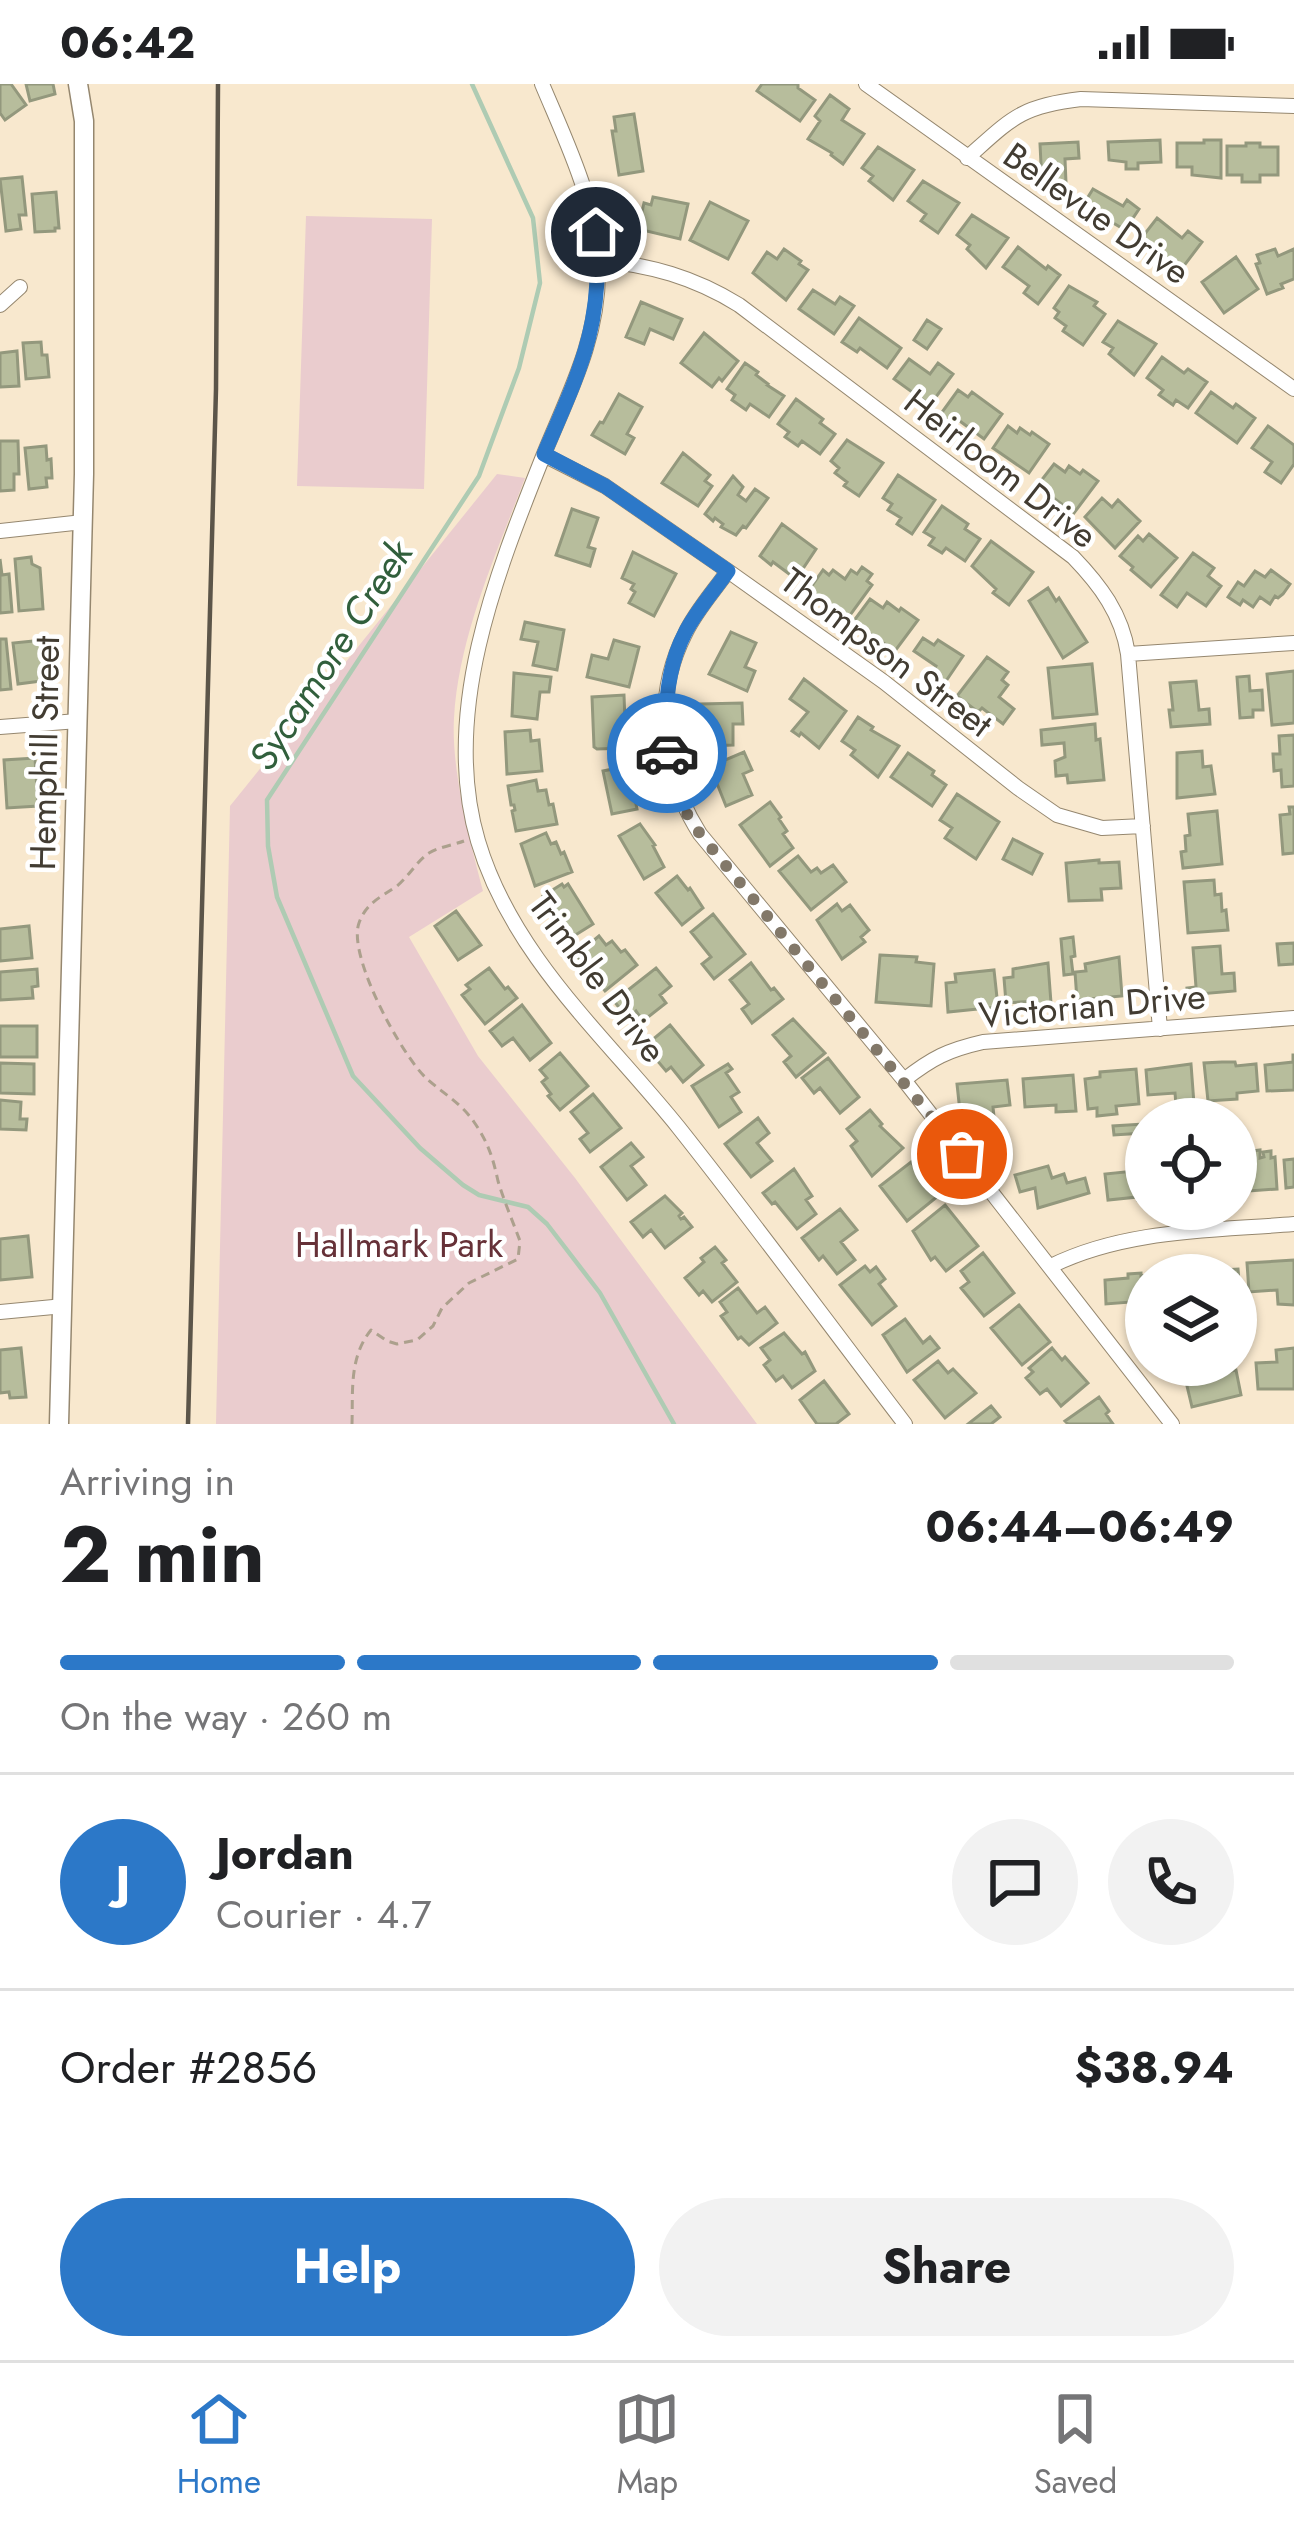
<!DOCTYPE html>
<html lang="en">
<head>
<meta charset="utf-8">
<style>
	body { margin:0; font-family:Jost,sans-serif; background:#f2f2f2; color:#202124; height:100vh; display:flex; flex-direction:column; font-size:45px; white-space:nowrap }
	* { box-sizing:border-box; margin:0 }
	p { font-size:39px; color:#757577 }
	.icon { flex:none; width:66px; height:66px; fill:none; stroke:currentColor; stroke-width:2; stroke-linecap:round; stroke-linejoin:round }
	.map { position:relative; height:1340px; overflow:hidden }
	.details { display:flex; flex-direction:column; background:#fff; flex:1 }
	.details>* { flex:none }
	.buttons { position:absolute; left:1125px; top:1014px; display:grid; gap:24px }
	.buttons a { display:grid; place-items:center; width:132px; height:132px; border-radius:50%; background:#fff; box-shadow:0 3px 9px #0004; font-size:60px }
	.pin { position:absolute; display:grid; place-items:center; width:102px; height:102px; color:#fff; margin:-51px; border:6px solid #fff; border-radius:50%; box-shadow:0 3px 12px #0007 }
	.courier { position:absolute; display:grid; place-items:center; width:120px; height:120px; margin:-60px; border:9px solid #2c78c8; border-radius:50%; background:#fff; color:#222; box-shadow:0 3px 15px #0007 }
	.summary em { font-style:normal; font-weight:700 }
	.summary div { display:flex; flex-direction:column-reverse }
	.summary { display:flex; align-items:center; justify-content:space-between; height:204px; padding:0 60px }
	h1 { font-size:78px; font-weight:700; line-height:90px }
	.bar { display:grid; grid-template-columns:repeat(4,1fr); gap:18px 12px; align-content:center; height:144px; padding:0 60px }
	.bar i { height:15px; border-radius:9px; background:#e0e0e0 }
	.bar .selected { background:#2c78c8 }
	.bar p { grid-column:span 4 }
	.line { display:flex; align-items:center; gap:30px; padding:0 60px; border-top:3px solid #e0e0e0 }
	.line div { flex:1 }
	.round { display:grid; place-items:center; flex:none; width:126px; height:126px; border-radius:63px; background:#f2f2f2 }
	.primary-button { display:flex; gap:24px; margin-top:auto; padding:24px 60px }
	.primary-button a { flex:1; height:138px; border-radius:72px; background:#2c78c8; color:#fff; font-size:48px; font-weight:700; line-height:138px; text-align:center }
	.primary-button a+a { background:#f2f2f2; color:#202124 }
	.status { display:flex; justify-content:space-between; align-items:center; height:84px; padding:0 60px; background:#fff; direction:ltr }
	.status svg { height:33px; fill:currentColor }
	.tabs { display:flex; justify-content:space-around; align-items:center; height:168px; border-top:3px solid #e0e0e0; background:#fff; font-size:33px; color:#757577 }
	.tabs a { display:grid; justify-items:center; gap:6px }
	.tabs .selected { color:#2c78c8 }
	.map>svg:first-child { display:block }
	.green { fill:#eaccce }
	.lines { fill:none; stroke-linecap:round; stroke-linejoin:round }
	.stream { stroke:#aecbb3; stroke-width:4.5 }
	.building { fill:#b7bd9c; stroke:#93987d; stroke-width:3 }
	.street-casing { stroke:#95876f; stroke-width:16 }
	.secondary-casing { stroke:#95876f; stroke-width:21 }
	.path { stroke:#aca08d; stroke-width:3; stroke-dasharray:9 6; stroke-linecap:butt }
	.street { stroke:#fff; stroke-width:14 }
	.secondary { stroke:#fff; stroke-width:18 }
	.rail { stroke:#5c5549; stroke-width:4.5 }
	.done { stroke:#827869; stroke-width:12; stroke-dasharray:0 21.6 }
	.route { stroke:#2c78c8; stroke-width:15 }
	.labels { text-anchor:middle; stroke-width:9; stroke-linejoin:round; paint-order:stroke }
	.street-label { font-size:36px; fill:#423c32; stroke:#fff }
	.park-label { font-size:36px; fill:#663138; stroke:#fff }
	.water-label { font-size:39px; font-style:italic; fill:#315f3c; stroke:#fff }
</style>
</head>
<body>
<div class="status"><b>06:42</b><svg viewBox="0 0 49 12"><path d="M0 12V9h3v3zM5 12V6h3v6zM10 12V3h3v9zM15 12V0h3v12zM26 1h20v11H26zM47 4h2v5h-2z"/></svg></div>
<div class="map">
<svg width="1294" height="1340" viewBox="0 0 1294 1340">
	<rect width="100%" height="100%" fill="#f8e8ce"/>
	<path class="green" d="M306,132L432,135L424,405L297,402Z
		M497,390L525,394C496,471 459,551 454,634C451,686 470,757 483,807L409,853L478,972L575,1094L757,1340H216L230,722Z"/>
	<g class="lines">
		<path class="stream" d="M472,0L533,134L540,199L519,284L479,392L267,716L268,762L277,813L353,992L420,1064L463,1101L479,1111L528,1123L547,1140L600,1209L674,1340"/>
	</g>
	<path class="building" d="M0,0H11L26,21L5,36L0,29Z
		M26,0H53L55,10L30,17Z
		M762,0H798V4L815,16L800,37L757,7Z
		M830,11L849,25L842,36L864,50L843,80L831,71L832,69L808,55L820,37L815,32Z
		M634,30L643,87L619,91L612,47H616L614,33Z
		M1160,56L1161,78L1138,79V85H1126V78L1109,76L1108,58Z
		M1204,56H1221V94L1192,91V83H1177V59H1204Z
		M1078,58L1079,74L1065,75L1066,99L1042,100L1040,60Z
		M1246,59H1260V63H1278V91H1260V98H1242V91H1227V62H1246Z
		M878,63L914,86L893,116L869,97L873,92L862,84Z
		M22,93L26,131H19L21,145L6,147L0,95Z
		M923,97L959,119L938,149L921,137L926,130L908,117Z
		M1093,105L1123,122L1127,116L1139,125L1125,146L1083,121Z
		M56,108L59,144H55V147L35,148L32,110Z
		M653,113L688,120L680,155L638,145L644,119L651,121Z
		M710,118L748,137L728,175L690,156Z
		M972,131L1008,154L986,184L967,165L970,161L957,151Z
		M1157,134L1182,154L1188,147L1202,158L1180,187L1140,156Z
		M1018,163L1046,185L1048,182L1060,191L1038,220L1024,209L1029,202L1003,183Z
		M784,165L801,177L799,180L808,186L786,216L753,189L767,168L777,175Z
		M1275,165L1278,172L1294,165V195L1281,200L1283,204L1267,210L1256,180L1260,179L1257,171Z
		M1236,173L1258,205L1224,229L1202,198Z
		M1069,202L1097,218L1094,222L1105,230L1083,261L1063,247L1066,242L1055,234L1059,228L1054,224Z
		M813,206L835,220L840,213L854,222L834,250L799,225Z
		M641,218L682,235L673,255L650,245L644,260L626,253Z
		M859,234L901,264L887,284L860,264L857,268L842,258Z
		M927,236L941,245L927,265L914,256Z
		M1118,237L1156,260L1134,291L1109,270L1113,264L1103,258Z
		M704,249L738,277L722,297L719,294L712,303L681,279Z
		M41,258L42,271H47L49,293L26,295L23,259Z
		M17,267L19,302L0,303V269Z
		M1162,273L1184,289L1188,285L1207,298L1188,324L1176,316L1173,321L1159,311L1163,306L1147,294Z
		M909,275L930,290L938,279L953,290L930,321L894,295Z
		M745,279L758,288L756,291L768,300L767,301L784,312L769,333L750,320L746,326L732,316L735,311L727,305Z
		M958,306L968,313L972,308L1002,330L984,355L957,335L953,341L940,331Z
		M1211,308L1233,324L1236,320L1255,334L1237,359L1196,329Z
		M619,310L642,323L627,350L634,354L625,370L592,351L600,338L603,339Z
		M796,315L823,335L820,339L835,350L820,370L802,357L798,362L785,353L789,348L778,340Z
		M1008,342L1017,349L1020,344L1030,351L1032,348L1049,360L1029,389L993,364Z
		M1268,342L1294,361V380L1281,399L1265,388L1272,378L1252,364Z
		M847,356L883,379L859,412L844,402L847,398L835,389L839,384L831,377Z
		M0,357H18L19,390H14V406L0,407Z
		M46,362L47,376L51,375L52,394H46L47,403L29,405L25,364Z
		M683,369L710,391L705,397L712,402L698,422L662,399Z
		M1054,380L1065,388L1069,382L1080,390L1083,386L1098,397L1074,429L1037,402Z
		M898,391L935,416L912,450L897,440L901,434L888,426L892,420L883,414Z
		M733,392L743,403L738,411L746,417L755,405L768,414L746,444L743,442L736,451L721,443L723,440L715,434L713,437L705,430Z
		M1102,414L1112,423L1118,416L1140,437L1115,464L1085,433Z
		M942,422L968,440L965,445L980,455L965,477L946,464L942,469L929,461L934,454L924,448Z
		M572,425L598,434L588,463L595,465L590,482L556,471Z
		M782,440L816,465L796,495L773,478L771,481L760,472Z
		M1149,450L1177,474L1151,503L1131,486L1133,483L1120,472L1138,452L1143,457Z
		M991,457L1033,488L1009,521L993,509L996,505L972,482Z
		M633,468L676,490L654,532L629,519L635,508L631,505L634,500L622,494Z
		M1193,469L1214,484L1208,492L1221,502L1206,522L1187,509L1177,523L1161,511Z
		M31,473L32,480L40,484L43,525L19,527L15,475Z
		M0,475L2,491L9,490L12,528L0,529Z
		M862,483L872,490L867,497L872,501L848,534L809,506L823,486L829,491L833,486L845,495L851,486L857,490Z
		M1271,486L1290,500L1283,510L1278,514L1275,512L1270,520L1260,513L1253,523L1243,516L1240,521L1228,513L1238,498L1244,502L1255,487L1265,493Z
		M1048,504L1056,517L1059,514L1087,558L1063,574L1029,517Z
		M870,515L883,524L887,518L899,527L901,524L918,536L895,567L853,538Z
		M525,538L564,546L557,586L533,581L538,558L521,555Z
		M731,548L756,559L745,583L755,587L747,607L709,590Z
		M923,554L934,561L938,556L963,572L944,600L931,591L936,582L914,567Z
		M0,555H6L11,605L0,606Z
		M44,556L49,596L18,600L13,559Z
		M614,556L639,563L629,603L587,593L592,571L608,575Z
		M987,573L1008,588L1002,596L1008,601L999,613L1014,625L1003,640L982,624L978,628L957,612Z
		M1092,580L1097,630L1053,634L1048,584Z
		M1294,587V639L1272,641L1267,590Z
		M514,589L551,593L549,608H540L537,635L512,632Z
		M1249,592L1250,607L1262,606L1263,626H1253V633L1240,634L1237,593Z
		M804,595L846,627L819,664L801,649L799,652L792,647L808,628L790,615Z
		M1196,597L1199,626L1209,625L1210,640L1171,643L1169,626H1173L1170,599Z
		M624,611L626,664L597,665L594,663L592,613Z
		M742,619L743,640H733V661L706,662L701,620Z
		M858,633L873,643L871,646L899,662L878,693L851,671L855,666L842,657Z
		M1095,640L1096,656L1100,655L1104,696L1068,699L1067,691L1056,692L1055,677L1065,673L1064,659L1042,661L1041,646Z
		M530,646L531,657L539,656L542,687L507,690L505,648Z
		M1294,651V702L1282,703L1281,686L1274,687L1273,670H1280L1279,652Z
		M1202,667L1203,683L1211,682L1215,710L1177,714V669Z
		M744,668L752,686L743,690L752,711L726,722L716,697L710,699L704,685Z
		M908,669L934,687L932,691L946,701L932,722L891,693Z
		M35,674L38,722L7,724L4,676Z
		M628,682L637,725L612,730L603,687Z
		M536,696L538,707L546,706L549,721L553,720L557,740L516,747L512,727L515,726L514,721H511L508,702Z
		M957,710L999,738L976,775L945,754L952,744L940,736Z
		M770,718L781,733L779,735L787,747L783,750L793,764L770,782L740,741Z
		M1289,723H1294V769L1283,770L1280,731L1290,730Z
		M1217,727L1222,780L1183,784L1181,768L1186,767L1185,752L1190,751L1188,730Z
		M640,740L655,761L653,762L664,783L644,795L619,752Z
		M546,749L551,760L556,758L561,770L564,768L572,788L535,802L521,760Z
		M1013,755L1042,770L1032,790L1003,775Z
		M798,772L811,788L817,784L821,789L833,781L846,798L811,826L779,787Z
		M1099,776V779L1119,778L1121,804L1101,805L1102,816L1069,817L1066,779Z
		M677,792L688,806L690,804L703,824L682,841L656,809Z
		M1214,796L1215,811L1221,810L1222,827L1226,826L1228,846L1188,849L1184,798Z
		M562,800L564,803L568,800L593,840L569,855L563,846L559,848L553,838L557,835L543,812Z
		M837,820L842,827L850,821L869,846L861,853L865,858L842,875L817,836Z
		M456,827L481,861L458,876L435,842Z
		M713,830L745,870L714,895L702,880L711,873L691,848Z
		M29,842L32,874L0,877V845Z
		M599,852L606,861L612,857L621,868L625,866L637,881L605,907L576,871Z
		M1073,853L1075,872L1071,873L1073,890L1064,891L1061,855Z
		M1294,859V880L1279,881L1277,860Z
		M1220,862L1222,890L1234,889L1235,907L1188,911L1187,904L1196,903L1193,864Z
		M880,871L917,873L916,878L934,880L931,922L876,918Z
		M1119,873L1122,912L1077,916L1075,888L1086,887L1085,880Z
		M751,879L771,906L774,904L783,915L752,939L742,925L749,920L730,896Z
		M1048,879L1051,919L1035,921V917L1006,919L1004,894L1013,893V885Z
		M489,884L505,905L508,903L517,914L485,940L462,911L470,905L466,901Z
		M656,884L671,902L660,911L666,919L643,937L636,927L633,930L630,926L624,930L614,917Z
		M37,885L38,902L32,903L33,914L0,916V888Z
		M994,886L998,923L948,928L946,899L956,898L955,890Z
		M522,921L551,959L530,976L513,954L502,962L490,947Z
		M793,935L825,969L796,993L784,978L791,972L773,951Z
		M670,941L703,981L683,998L671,983L666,987L645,962Z
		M0,942H37V973H0Z
		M560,969L588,1002L560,1026L548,1012L551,1010L542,998L547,994L540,986Z
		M1293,971H1294V1006L1267,1007L1265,981L1293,978Z
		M828,974L859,1013L840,1029L820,1004L814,1009L802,994Z
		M1222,978H1235L1236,982L1256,980L1258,1007L1237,1009V1015L1208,1017L1204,979Z
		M0,979L34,980V1010L0,1009Z
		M728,980L732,985L726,989L739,1008L731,1013L741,1028L719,1043L692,1002Z
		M1191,980L1194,1020L1176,1021L1175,1009L1148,1011L1146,986Z
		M1136,985L1139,1020L1116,1022L1117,1030L1097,1032V1024L1088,1025L1085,995L1100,993V988Z
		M1073,991L1076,1027L1056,1028V1021L1025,1023L1023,995Z
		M1007,996L1010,1021L993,1023L994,1033L961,1037L957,1000Z
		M593,1010L621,1044L590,1068L580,1055L588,1049L571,1028Z
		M0,1016L21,1018L20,1035H27L26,1046L0,1045Z
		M870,1026L882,1040L880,1042L903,1064L872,1092L851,1062L857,1057L847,1045Z
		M758,1034L769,1049L757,1059L772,1077L751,1093L725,1060Z
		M1143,1040L1144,1049L1114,1051L1113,1042Z
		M631,1059L643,1073L631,1082L646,1101L627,1116L601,1083Z
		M1260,1066V1074L1264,1073L1263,1068L1271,1067V1074L1275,1073L1277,1105L1236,1108V1076L1243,1075V1068Z
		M1294,1075V1103L1286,1104L1284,1076Z
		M1146,1077V1115L1138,1116V1113L1108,1116L1105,1090L1135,1087L1134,1078Z
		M911,1078L938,1112L907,1137L880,1102Z
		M1048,1082L1052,1094L1064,1090L1067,1099L1085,1094L1089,1109L1038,1124L1035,1104L1020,1108L1015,1091Z
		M794,1085L812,1112L806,1116L816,1130L797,1145L775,1118L772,1120L763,1109Z
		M665,1112L682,1129L679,1132L681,1135L684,1133L692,1143L665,1164L651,1146L643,1153L631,1138Z
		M945,1121L978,1162L946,1187L935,1173L931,1176L913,1147Z
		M840,1125L857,1146L841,1158L855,1176L837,1190L823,1172L819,1176L802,1154Z
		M28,1152L32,1193L0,1196V1155Z
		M715,1163L726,1176L722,1179L737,1198L712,1218L703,1207L699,1211L685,1194L704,1178L701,1174Z
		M983,1169L1014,1209L984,1232L961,1204L969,1198L961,1187Z
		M1294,1176V1221L1278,1220L1277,1206L1249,1208L1247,1179Z
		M1221,1181V1186L1238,1185L1240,1210H1236V1191H1187V1183Z
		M865,1182L870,1188L876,1183L885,1195L879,1200L896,1222L872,1241L840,1201Z
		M1141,1189V1192L1146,1191V1228H1144L1143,1217L1106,1220L1105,1196L1128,1194V1190Z
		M738,1204L757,1229L765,1223L777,1239L749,1261L741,1253L738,1255L721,1232L727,1228L720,1218Z
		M1019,1221L1050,1258L1022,1281L991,1244Z
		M905,1235L923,1259L930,1253L939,1264L907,1288L883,1251Z
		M784,1249L802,1270L805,1268L815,1287L792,1304L783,1292L776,1297L764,1281L770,1276L761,1264Z
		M21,1264L26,1313L10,1314L9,1308L0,1309V1266Z
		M1052,1264L1062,1276L1065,1273L1088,1299L1061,1322L1047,1305L1040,1310L1026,1294L1033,1288L1029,1284Z
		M1294,1264V1305H1258L1256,1279L1277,1278L1276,1266Z
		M938,1277L948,1289L953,1285L976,1309L945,1334L914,1296Z
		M1182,1281H1201L1203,1287L1217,1284L1218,1290L1236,1286L1241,1311L1192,1323Z
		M824,1297L849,1330L836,1340H817L800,1316Z
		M1099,1313L1109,1327L1106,1330L1113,1340H1068L1065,1337Z
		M991,1322L1000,1333L991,1340H968Z"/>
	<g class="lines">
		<g class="street-casing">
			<path id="street" d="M542,0C568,62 598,121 598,189C598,256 568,311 544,370C497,488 440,629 478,757C512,872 606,953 679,1044C756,1141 830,1242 905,1340
				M866,0L1294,305
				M967,74C1011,35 1020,22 1081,15L1294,22
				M598,176C650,181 694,193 739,221L1073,473C1100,501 1122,530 1128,570L1160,945
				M0,221L20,203
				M544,371L605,402L728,487L884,598L1018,704L1057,731L1102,744L1143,742
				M0,447L83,438
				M728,487C714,507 695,528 685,550C652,615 662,690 700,750L904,996L1172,1340
				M1128,570L1294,559
				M0,643L78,637
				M904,996C932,974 948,966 983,958L1294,934
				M1051,1182C1126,1145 1212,1147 1294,1140
				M0,1228L64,1222"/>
		</g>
		<g class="secondary-casing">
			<path id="secondary" d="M59,1340L84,390V37L78,0"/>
		</g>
		<path class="path" d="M352,1340C353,1307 349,1273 371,1246L387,1257L397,1260L417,1256L433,1242L442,1224L469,1199L518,1175L520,1157C513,1138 504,1117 498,1097C493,1074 488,1058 474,1038C461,1019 444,1010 427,995C402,972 347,872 359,839C366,819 381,813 397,802C409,792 417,777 429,769C439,763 453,761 464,757"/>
		<use href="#street" class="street"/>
		<use href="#secondary" class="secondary"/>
		<path class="rail" d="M188,1340L216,305L218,0"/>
	</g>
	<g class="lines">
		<path class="done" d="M667,669L682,722L700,750L962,1070"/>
		<path class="route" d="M596,148C604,241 579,288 544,370L605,402L728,487C714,507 696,527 685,549C666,585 664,629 667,669"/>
	</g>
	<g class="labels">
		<g class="street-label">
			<text transform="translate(1097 129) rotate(35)" y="13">Bellevue Drive</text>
			<text transform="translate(1001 384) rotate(38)" y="13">Heirloom Drive</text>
			<text transform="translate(887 568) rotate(37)" y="13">Thompson Street</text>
			<text transform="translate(44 669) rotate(-89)" y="13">Hemphill Street</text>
			<text transform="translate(598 893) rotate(53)" y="13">Trimble Drive</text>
			<text transform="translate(1092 921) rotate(-5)" y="13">Victorian Drive</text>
		</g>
		<g class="park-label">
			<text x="399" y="1173">Hallmark Park</text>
		</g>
		<g class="water-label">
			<text transform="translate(330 571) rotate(-57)" y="14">Sycamore Creek</text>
		</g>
	</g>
</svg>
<div class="buttons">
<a><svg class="icon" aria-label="locate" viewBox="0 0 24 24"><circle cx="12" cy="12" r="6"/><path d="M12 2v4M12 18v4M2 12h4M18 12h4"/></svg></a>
<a><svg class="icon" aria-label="layers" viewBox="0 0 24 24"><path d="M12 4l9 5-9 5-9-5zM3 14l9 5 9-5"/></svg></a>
</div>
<div class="pin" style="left:962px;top:1070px;background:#ea580c"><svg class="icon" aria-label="bag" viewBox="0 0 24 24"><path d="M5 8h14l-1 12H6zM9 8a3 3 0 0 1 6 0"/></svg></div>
<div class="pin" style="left:596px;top:148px;background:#1f2937"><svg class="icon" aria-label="home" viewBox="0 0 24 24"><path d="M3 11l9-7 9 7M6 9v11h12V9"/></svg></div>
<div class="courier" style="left:667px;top:669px"><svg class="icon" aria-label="car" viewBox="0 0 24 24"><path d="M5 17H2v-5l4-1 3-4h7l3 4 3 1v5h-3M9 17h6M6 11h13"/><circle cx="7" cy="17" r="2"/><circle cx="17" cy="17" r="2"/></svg></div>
</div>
<section class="details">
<div class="summary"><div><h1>2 min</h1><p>Arriving in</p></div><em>06:44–06:49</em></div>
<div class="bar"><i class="selected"></i><i class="selected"></i><i class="selected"></i><i></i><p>On the way · 260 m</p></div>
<div class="line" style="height:216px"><b class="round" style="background:#2c78c8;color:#fff">J</b><div><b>Jordan</b><p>Courier · 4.7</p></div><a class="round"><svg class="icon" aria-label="chat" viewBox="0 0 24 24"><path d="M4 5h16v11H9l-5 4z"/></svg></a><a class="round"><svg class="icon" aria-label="phone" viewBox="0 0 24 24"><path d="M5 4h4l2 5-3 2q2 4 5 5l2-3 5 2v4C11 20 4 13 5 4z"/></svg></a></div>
<div class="line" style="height:156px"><div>Order #2856</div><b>$38.94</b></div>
<div class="primary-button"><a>Help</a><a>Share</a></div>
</section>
<nav class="tabs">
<a class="selected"><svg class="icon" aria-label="home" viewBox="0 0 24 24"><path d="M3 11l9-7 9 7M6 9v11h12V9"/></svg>Home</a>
<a><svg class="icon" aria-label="map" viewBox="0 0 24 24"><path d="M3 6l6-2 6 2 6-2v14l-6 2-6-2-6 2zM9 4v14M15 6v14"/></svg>Map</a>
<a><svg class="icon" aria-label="saved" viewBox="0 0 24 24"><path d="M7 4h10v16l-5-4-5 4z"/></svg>Saved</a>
</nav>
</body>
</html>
